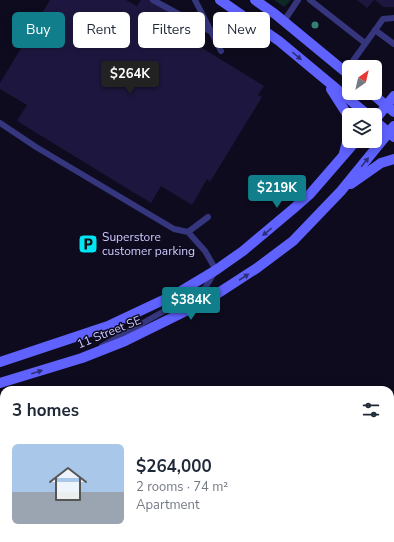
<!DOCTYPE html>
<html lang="en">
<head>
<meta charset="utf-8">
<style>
  body { margin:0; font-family:"Nunito Sans",sans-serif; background:#f2f2f3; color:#1f2937; height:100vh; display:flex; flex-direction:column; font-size:15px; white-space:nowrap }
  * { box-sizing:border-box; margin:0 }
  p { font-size:13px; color:#747a83 }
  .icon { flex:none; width:22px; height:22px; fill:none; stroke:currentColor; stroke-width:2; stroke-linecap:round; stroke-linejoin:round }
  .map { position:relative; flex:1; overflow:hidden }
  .side { position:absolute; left:0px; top:386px; width:394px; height:156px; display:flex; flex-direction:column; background:#fff; border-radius:12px 12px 0 0; box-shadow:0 2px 6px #0003 }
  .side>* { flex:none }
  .top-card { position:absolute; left:12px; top:12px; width:370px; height:36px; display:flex; gap:8px }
  .needle { width:26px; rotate:34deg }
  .buttons { position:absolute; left:342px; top:60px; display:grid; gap:8px }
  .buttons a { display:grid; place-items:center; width:40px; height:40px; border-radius:6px; background:#fff; box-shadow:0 2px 6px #0003; font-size:20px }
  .price { position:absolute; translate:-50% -34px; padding:0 9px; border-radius:4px; background:#117e8c; color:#fff; font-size:13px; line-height:26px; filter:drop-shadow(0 1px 2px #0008) }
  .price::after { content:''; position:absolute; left:50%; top:24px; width:12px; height:9px; margin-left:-6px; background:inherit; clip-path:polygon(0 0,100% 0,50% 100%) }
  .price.active { background:#222; color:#fff }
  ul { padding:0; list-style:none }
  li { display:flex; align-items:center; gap:12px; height:100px; padding:0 12px }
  li span { display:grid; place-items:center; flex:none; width:112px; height:80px; border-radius:6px; color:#555 }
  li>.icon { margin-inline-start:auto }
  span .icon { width:48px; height:48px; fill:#fffc; stroke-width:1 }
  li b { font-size:17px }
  h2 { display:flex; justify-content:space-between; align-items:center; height:48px; padding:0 12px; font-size:17px }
  .tag { padding:0 14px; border-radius:6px; background:#fff; box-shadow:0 2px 6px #0003; font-size:14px; line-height:36px }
  .tag.active { background:#117e8c; color:#fff }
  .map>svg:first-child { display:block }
</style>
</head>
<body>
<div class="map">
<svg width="394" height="542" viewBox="0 0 394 542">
  <rect width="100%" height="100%" fill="#0e0b1e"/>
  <!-- green -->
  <polygon fill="#0e2826" points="274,0 291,0 284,7"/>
  <!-- building -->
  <g fill="#1d173f">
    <polygon points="50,0 126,0 137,6 141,0 151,0 174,14 166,26 264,86 258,95 262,97 210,182 207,179 192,205 161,186 151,203 17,121 27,105 0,89 0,83"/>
    <polygon points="357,0 374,0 367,8"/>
    <polygon points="375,0 394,0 394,7 383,7"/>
  </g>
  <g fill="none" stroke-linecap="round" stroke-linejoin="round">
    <!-- path -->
    <g stroke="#2bb0a2" stroke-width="2" stroke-dasharray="2 3" stroke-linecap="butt">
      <polyline points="0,502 4,509"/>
      <polyline points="20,538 22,542"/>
    </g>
    <!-- lane -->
    <g stroke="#35367e" stroke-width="6">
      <polyline points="153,0 210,31"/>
      <polyline points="195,0 221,51"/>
      <polyline points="310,0 365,43"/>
      <polyline points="284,21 298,0"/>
      <polyline points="375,30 394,44"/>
      <polyline points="345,72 383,19 394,18"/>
      <polyline points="0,123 36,147 174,229 188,232 205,251 216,270 205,288 102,346"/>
      <polyline points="188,232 208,217"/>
    </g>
    <!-- secondary -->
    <g stroke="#5f62ff" stroke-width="10">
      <polyline points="220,0 279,41 368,115"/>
      <polyline points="255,0 275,14 349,75"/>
      <polyline points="331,89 347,114 349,123"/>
      <polyline points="371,93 394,112"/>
      <polyline points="375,120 394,96"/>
      <polyline points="375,121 394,137"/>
      <polyline points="344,153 349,135"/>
      <polyline points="351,184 381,163 394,159"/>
      <polyline points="0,362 108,326 176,294 216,270 243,251 293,209 310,194 356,141"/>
      <polyline points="0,383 82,358 125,341 206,301 257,268 293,241 341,191 394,126"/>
      <polyline points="0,535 4,542"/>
    </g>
  </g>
  <!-- trees -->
  <circle fill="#348072" cx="315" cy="25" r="3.5"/>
  <!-- one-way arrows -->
  <defs><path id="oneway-solid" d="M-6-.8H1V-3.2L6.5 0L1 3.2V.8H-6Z"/></defs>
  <g fill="#2e2e78">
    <use href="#oneway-solid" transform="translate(297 56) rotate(40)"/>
    <use href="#oneway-solid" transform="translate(365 162) rotate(-51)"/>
    <use href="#oneway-solid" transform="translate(267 232) rotate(141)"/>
    <use href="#oneway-solid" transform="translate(244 277) rotate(-33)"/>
    <use href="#oneway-solid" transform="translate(37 372) rotate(-17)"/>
  </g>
  <!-- icons -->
  <defs>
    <g id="parking-square" transform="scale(1)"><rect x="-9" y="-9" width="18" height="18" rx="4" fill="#00e5f3" stroke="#0e0b1e"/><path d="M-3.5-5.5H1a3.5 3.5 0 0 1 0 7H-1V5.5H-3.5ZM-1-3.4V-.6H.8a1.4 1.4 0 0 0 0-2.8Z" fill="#111"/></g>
  </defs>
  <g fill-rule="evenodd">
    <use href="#parking-square" x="88" y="244"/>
  </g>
  <g text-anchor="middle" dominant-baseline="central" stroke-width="3" stroke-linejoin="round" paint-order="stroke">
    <!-- poi labels -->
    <g font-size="12" fill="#ccc8ff" stroke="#0e0b1e" text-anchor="start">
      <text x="102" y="237">Superstore<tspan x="102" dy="14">customer parking</tspan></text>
    </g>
    <!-- street labels -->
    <g font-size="12" fill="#ccc8ff" stroke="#0e0b1e">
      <text transform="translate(109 332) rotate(-22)">11 Street SE</text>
    </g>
  </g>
</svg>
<div class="buttons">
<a><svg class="needle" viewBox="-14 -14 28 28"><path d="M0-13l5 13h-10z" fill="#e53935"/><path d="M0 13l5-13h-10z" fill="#747a83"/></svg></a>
<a><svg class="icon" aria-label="layers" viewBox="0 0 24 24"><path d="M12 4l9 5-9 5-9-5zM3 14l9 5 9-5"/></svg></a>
</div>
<b class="price active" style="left:130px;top:95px">$264K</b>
<b class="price" style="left:277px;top:209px">$219K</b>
<b class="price" style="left:191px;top:321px">$384K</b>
<div class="top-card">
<a class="tag active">Buy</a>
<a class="tag">Rent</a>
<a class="tag">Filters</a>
<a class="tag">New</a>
</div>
<section class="side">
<h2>3 homes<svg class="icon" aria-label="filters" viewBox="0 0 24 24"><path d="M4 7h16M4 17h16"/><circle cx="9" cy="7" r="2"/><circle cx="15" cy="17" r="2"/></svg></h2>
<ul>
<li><span style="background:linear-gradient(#a9c7e8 60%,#9aa5b1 0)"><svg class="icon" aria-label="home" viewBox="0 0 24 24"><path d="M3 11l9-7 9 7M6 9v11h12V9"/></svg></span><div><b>$264,000</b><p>2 rooms · 74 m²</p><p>Apartment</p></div></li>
</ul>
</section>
</div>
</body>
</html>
